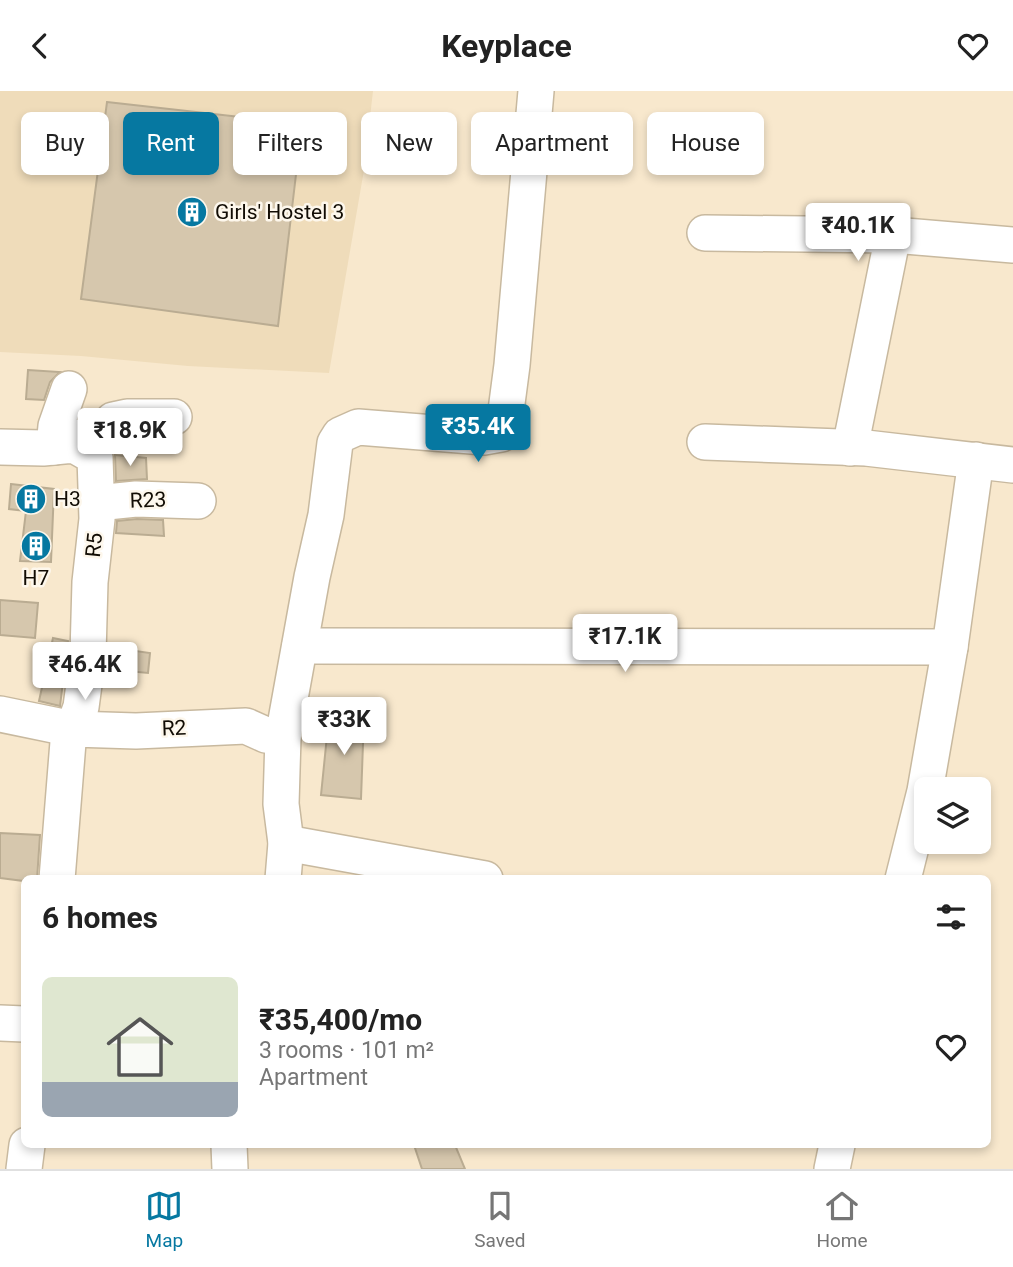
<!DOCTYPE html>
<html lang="en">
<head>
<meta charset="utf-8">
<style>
  body { margin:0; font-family:Roboto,sans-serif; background:#f2f2f2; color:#222; height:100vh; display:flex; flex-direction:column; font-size:26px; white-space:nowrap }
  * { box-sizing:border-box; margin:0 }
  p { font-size:23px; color:#767676 }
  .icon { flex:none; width:38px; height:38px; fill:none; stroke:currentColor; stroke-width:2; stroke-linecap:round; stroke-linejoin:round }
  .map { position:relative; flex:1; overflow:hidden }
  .side { position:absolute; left:21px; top:784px; width:970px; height:273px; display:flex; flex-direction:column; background:#fff; border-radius:10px; box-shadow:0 4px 10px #0003 }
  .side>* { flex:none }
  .banner { position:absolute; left:21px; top:21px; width:971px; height:63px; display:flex; gap:14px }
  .controls { position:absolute; left:914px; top:686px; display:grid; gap:14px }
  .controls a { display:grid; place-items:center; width:77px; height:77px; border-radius:10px; background:#fff; box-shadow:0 4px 10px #0003; font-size:35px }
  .price { position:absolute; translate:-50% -60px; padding:0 16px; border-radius:7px; background:#fff; color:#222; font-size:23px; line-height:46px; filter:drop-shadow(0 2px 4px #0008) }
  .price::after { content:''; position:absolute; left:50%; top:42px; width:21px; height:16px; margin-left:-10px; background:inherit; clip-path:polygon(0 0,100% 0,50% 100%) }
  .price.active { background:#0678a1; color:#fff }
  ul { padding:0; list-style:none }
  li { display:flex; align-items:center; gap:21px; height:175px; padding:0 21px }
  li span { display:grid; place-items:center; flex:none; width:196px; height:140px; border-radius:10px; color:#555 }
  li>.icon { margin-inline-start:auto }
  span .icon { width:84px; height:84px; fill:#fffc; stroke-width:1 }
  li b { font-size:30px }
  h2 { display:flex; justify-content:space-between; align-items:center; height:84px; padding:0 21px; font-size:30px }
  .pill { padding:0 24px; border-radius:10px; background:#fff; box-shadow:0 4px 10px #0003; font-size:24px; line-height:63px }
  .pill.active { background:#0678a1; color:#fff }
  header { display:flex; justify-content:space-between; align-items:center; height:91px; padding:0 21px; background:#fff; font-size:32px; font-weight:700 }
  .dock { display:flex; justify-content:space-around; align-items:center; height:98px; border-top:2px solid #e0e0e0; background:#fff; font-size:19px; color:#767676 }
  .dock a { display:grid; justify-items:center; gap:4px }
  .dock .active { color:#0678a1 }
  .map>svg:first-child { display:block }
</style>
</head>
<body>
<header><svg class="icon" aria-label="back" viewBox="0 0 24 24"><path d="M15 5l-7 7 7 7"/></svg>Keyplace<svg class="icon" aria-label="heart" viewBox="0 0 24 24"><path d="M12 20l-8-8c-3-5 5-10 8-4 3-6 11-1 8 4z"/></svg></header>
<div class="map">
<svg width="1013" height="1078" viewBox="0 0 1013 1078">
  <rect width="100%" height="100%" fill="#f8e8cd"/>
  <!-- built -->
  <polygon fill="#efdcba" points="0,0 373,0 364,79 329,282 188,275 81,265 0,261"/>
  <!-- building -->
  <g fill="#d6c7ad" stroke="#baac92" stroke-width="2">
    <polygon points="107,11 302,33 278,235 81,208"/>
    <polygon points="28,279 60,281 50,291 44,309 26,308"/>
    <polygon points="115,364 146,367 147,388 116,390"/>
    <polygon points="11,393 54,398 51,471 20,470 26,420 9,418"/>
    <polygon points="137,428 163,429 164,445 116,442 117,430"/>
    <polygon points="0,509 38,512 35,547 0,544"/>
    <polygon points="53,547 68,550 60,615 39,610"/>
    <polygon points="108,556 150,562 148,582 106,578"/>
    <polygon points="329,625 364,625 361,708 321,704"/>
    <polygon points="0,742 40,744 37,788 24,788 24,790 0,787"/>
    <polygon points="414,1054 455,1054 465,1078 422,1078"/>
  </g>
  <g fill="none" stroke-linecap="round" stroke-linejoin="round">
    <!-- street casing -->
    <g stroke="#c8b99f" stroke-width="38">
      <g id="street">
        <polyline points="705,142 893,144 1013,154"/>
        <path d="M58 345C83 346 99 353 113 329L127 326H174"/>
        <polyline points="705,351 866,357 1013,374"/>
        <polyline points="0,356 43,357 74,354 95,366 97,428 90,491 88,563 81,616 73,638 0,623"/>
        <polyline points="54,356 56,335 69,298"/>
        <polyline points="850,357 893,144"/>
        <polyline points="97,412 136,408 198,410"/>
        <polyline points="300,555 950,556"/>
        <polyline points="286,752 485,788"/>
        <polyline points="57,788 68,651 73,638 136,640 246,635 266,644 283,646"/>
        <polyline points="283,788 286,752 281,713 283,646 312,486 326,424 335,352 340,344 358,336 484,346 501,343 504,335 512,274 536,0"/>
        <polyline points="903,788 925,700 950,556 976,369"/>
        <polyline points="0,932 24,933"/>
        <polyline points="229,1054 230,1078"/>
        <polyline points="24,1078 27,1054"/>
        <polyline points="832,1078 837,1054"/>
      </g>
    </g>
    <!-- street -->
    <use href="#street" stroke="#fff" stroke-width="35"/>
  </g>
  <!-- icons -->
  <defs>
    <g id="building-disc" transform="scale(1.575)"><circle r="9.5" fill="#0678a1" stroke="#fdf7ec"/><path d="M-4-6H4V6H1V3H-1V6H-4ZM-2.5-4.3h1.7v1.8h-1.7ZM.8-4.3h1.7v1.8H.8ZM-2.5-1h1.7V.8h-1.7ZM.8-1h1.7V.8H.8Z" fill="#fff"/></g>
  </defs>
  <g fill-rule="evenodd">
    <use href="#building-disc" x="192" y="121"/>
    <use href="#building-disc" x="31" y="408"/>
    <use href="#building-disc" x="36" y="455"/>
  </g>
  <g text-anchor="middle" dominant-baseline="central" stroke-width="5" stroke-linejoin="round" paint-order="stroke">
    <!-- poi labels -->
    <g font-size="21" fill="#110c04" stroke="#fdf7ec" text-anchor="start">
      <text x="215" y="121">Girls' Hostel 3</text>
      <text x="54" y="408">H3</text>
      <text x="36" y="487" text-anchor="middle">H7</text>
    </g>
    <!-- street labels -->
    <g font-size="21" fill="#110c04" stroke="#fdf7ec">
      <text transform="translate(148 409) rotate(-2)">R23</text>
      <text transform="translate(94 454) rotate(-84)">R5</text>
      <text transform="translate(174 637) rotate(-2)">R2</text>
    </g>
  </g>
</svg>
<div class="controls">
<a><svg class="icon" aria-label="layers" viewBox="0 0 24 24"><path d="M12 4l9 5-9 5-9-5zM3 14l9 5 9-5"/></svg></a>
</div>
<b class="price" style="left:858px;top:172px">₹40.1K</b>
<b class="price active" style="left:478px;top:373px">₹35.4K</b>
<b class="price" style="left:130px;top:377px">₹18.9K</b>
<b class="price" style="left:625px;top:583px">₹17.1K</b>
<b class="price" style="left:85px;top:611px">₹46.4K</b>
<b class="price" style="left:344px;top:666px">₹33K</b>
<div class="banner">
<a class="pill">Buy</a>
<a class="pill active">Rent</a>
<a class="pill">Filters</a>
<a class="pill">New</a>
<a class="pill">Apartment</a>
<a class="pill">House</a>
</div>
<section class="side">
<h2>6 homes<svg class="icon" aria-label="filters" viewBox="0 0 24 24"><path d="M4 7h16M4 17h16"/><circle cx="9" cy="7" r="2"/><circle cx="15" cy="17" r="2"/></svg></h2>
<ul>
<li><span style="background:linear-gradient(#dfe7d0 75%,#9aa5b1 0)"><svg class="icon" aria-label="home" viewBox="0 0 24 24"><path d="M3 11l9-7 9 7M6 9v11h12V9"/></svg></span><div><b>₹35,400/mo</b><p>3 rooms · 101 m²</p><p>Apartment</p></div><svg class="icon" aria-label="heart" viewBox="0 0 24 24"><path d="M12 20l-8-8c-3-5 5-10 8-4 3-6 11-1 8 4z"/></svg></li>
</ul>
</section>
</div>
<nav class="dock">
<a class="active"><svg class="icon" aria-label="map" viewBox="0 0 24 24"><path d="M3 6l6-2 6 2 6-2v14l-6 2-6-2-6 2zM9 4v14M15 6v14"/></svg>Map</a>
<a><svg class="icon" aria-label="saved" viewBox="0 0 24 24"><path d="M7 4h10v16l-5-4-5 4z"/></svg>Saved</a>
<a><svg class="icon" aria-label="home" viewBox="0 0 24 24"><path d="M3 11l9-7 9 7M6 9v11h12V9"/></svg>Home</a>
</nav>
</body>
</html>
